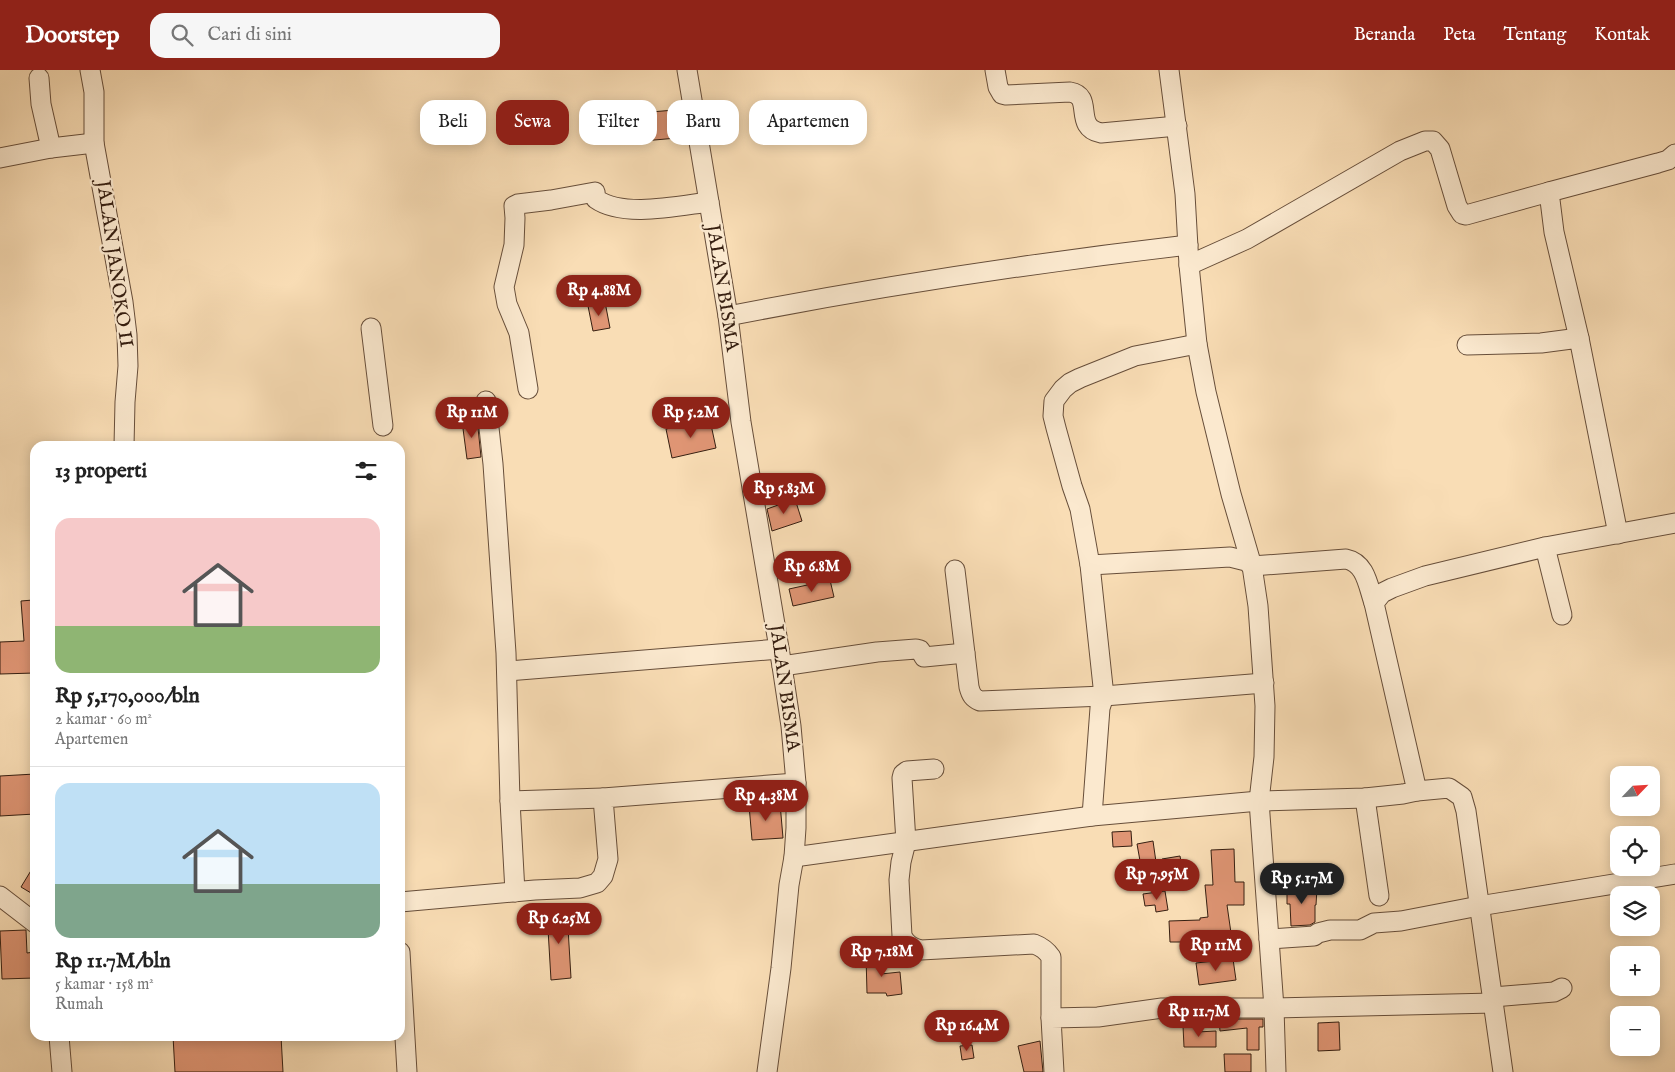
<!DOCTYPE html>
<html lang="id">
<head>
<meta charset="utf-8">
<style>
  body { margin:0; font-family:"IM FELL English",serif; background:#f6f6f6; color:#222; height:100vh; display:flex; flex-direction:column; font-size:19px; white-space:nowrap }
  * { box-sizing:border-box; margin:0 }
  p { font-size:16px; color:#767676 }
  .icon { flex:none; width:28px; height:28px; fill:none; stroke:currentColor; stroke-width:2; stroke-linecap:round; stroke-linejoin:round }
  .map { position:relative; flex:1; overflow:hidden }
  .details { position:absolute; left:30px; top:371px; width:375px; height:600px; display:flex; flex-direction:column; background:#fff; border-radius:15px; box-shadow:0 2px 12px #0003 }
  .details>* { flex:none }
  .hud { position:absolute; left:420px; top:30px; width:475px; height:45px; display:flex; gap:10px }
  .needle { width:32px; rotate:65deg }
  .tools { position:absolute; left:1610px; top:696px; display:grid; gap:10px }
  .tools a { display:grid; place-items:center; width:50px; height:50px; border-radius:10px; background:#fff; box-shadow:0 2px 12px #0003; font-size:25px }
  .price { position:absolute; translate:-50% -42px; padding:0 11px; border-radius:18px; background:#8f2418; color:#fff; font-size:16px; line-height:32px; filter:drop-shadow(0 1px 2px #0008) }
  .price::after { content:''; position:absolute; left:50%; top:30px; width:15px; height:11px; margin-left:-8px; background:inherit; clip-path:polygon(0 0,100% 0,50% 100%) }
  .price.selected { background:#222; color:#fff }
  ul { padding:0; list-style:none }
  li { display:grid; align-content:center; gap:10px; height:265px; padding:0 25px }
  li+li { border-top:1px solid #e0e0e0 }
  li span { display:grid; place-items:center; height:155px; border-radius:15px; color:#555 }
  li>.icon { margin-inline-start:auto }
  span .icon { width:90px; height:90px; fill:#fffc; stroke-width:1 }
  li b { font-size:21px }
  h2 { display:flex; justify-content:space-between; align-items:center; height:60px; padding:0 25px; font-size:21px }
  .tag { padding:0 18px; border-radius:15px; background:#fff; box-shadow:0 2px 12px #0003; font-size:18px; line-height:45px }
  .tag.selected { background:#8f2418; color:#fff }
  header { display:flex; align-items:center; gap:30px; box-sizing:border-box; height:70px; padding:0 25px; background:#8f2418; color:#fff }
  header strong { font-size:24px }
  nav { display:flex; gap:28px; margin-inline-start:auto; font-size:18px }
  .search { width:350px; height:45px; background:#f6f6f6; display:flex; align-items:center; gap:12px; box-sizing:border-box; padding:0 18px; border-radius:15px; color:#767676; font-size:19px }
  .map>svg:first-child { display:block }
</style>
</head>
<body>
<header>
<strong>Doorstep</strong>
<div class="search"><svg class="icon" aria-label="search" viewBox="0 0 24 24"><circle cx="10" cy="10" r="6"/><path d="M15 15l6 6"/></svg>Cari di sini</div>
<nav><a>Beranda</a><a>Peta</a><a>Tentang</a><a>Kontak</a></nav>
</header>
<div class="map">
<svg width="1675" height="1002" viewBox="0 0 1675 1002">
  <rect width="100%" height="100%" fill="#f9ddb5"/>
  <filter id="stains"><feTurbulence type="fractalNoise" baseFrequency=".004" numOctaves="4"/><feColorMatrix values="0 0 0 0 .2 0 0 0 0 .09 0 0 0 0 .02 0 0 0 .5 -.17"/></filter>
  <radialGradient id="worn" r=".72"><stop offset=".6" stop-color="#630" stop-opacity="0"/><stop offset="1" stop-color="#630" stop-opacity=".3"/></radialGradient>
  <!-- building -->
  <g fill="#df9574" stroke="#361f11">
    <polygon points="674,40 677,68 643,71 640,43"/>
    <polygon points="605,232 610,258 593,261 588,236"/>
    <polygon points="477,348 481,387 467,389 462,351"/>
    <polygon points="710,350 716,378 672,388 666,359"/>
    <polygon points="795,429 802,451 772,461 767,439"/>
    <polygon points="830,510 834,527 793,536 789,519"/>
    <polygon points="33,530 35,556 35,603 0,604 0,572 24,571 21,531"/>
    <polygon points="35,704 35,744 0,746 0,706"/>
    <polygon points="780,733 783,768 752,770 749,735"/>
    <polygon points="1131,761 1132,776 1113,777 1112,762"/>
    <polygon points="1153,771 1157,799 1142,802 1137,774"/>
    <polygon points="1234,779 1235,812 1244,812 1244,835 1227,835 1231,863 1186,868 1186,872 1170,872 1169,851 1200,850 1200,848 1208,847 1205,815 1213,815 1211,780"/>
    <polygon points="1180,786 1184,809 1165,812 1162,789"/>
    <polygon points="35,794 35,817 31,823 21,817"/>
    <polygon points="1287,817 1317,818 1316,835 1315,835 1315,852 1310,855 1291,856 1290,834 1287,834"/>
    <polygon points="1165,821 1168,840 1156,842 1155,835 1145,836 1143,824"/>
    <polygon points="567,841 571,908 551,910 547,842"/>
    <polygon points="26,860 27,883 34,882 34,908 2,909 0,861"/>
    <polygon points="866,886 882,886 881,904 900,902 902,924 887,926 886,923 867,923"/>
    <polygon points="1233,889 1236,910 1199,915 1196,893"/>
    <polygon points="1219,949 1263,949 1263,957 1259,957 1259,980 1247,980 1247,958 1220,961"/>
    <polygon points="1339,952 1340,980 1318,981 1318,953"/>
    <polygon points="1183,956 1196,956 1197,962 1216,961 1216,977 1184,977"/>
    <polygon points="173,966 281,966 283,1002 175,1002"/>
    <polygon points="1040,971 1043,1002 1024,1002 1018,976"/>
    <polygon points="972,975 974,988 962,990 960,976"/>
    <polygon points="1224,984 1251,984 1251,1002 1225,1002"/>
  </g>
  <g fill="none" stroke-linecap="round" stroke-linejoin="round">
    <!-- minor casing -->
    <g stroke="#674e3a" stroke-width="21">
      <g id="minor">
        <polyline points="90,0 94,22 94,73 123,232 127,265 128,296 125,332 124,376"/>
        <polyline points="687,0 728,246 741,352 782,596 791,656 796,713 796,758 794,787 789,815 781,898 767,1002"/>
        <path d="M995 0 998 17 1002 24 1006 25 1070 22C1095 26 1072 57 1101 63L1177 56"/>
        <polyline points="1169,0 1185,124 1189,195 1197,274 1206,322 1231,424 1252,496 1258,536 1265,636 1264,687 1259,731 1274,938 1276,1002"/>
        <polyline points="39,8 41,34 51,78"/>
        <polyline points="0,88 51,78 94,73"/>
        <polyline points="1189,195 1247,169 1400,81 1425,71 1433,71 1440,79 1457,136 1462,144 1466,145 1549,122"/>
        <path d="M728 246C881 216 1033 193 1188 175"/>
        <polyline points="371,258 383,356"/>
        <polyline points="1579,268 1554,162 1549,122 1658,93 1668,90 1675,84"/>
        <polyline points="1467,275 1541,273 1579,268 1618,464"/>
        <path d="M528 319 519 263 507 234 504 217 514 175 515 148 514 136 518 134 551 130 595 122 596 129C623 148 677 136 709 132"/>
        <polyline points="486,331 493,394 506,583 510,731 515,822"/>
        <polyline points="1545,477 1562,545"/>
        <path d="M1090 495 1230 487 1246 491 1252 496 1346 489C1366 493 1368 516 1374 533"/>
        <path d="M955 500 969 617C971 625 973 628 980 631L1104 626 1264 613"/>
        <polyline points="782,596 877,582 916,579 920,580 924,587 965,583"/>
        <polyline points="507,601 779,579"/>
        <path d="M934 699 907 701 903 704 902 708 906 772 901 792 899 810 902 866C907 875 912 878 921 880L1034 874C1042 877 1046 880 1051 887V948"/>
        <polyline points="1417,721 1449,718 1462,727 1466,741 1503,1002"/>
        <polyline points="1365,728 1379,826"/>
        <polyline points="510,731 603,728"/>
        <polyline points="1092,746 1100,638 1104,626 1090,495 1080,439 1072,416 1056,358 1053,346 1054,331 1063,319 1070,313 1080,308 1135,286 1197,274"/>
        <polyline points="794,787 1092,746 1259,731 1365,728 1403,724 1417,721 1374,533 1382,523 1392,518 1425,506 1545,477 1675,453"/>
        <polyline points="0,826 35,853"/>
        <polyline points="400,832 535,820 580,818 597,813 603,806 608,789 603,728 796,713"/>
        <polyline points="1269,869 1314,866 1318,863 1330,860 1360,860 1374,853 1401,851 1479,836 1675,804"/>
        <polyline points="400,882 407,1002"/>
        <polyline points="1493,927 1554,922 1562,918"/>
        <polyline points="59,966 62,1002"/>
        <polyline points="1054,1002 1051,948 1098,947 1162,938 1274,938 1494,933"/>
      </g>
    </g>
    <!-- minor -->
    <use href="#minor" stroke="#fbe9cf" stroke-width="19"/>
  </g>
  <g text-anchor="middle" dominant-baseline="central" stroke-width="4.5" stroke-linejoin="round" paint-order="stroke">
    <!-- street labels -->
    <g font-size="19" fill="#361f11" stroke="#fbe9cf">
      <text transform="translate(114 194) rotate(82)">JALAN JANOKO II</text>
      <text transform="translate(722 218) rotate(81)">JALAN BISMA</text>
      <text transform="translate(784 618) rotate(82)">JALAN BISMA</text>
    </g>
  </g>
  <rect width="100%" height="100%" filter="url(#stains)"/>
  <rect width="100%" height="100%" fill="url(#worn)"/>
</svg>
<div class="tools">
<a><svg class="needle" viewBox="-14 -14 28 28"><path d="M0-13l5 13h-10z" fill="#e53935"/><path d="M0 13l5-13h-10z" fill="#767676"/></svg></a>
<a><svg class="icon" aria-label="locate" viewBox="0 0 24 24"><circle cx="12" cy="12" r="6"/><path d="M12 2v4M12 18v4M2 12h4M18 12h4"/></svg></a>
<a><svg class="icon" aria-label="layers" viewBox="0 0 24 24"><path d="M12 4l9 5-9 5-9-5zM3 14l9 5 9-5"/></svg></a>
<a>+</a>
<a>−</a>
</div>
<b class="price" style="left:599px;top:247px">Rp 4.88M</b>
<b class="price" style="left:472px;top:369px">Rp 11M</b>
<b class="price" style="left:691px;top:369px">Rp 5.2M</b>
<b class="price" style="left:784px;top:445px">Rp 5.83M</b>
<b class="price" style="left:812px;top:523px">Rp 6.8M</b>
<b class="price" style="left:766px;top:752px">Rp 4.38M</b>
<b class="price" style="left:1157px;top:831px">Rp 7.95M</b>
<b class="price selected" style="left:1302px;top:835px">Rp 5.17M</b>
<b class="price" style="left:559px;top:875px">Rp 6.25M</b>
<b class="price" style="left:1216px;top:902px">Rp 11M</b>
<b class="price" style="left:882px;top:908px">Rp 7.18M</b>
<b class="price" style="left:1199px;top:968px">Rp 11.7M</b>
<b class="price" style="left:967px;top:982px">Rp 16.4M</b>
<div class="hud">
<a class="tag">Beli</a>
<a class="tag selected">Sewa</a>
<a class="tag">Filter</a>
<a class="tag">Baru</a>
<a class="tag">Apartemen</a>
</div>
<section class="details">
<h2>13 properti<svg class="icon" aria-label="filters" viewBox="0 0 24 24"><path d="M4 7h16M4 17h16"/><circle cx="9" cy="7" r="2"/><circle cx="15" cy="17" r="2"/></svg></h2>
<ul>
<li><span style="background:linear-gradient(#f6c9c9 70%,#8fb573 0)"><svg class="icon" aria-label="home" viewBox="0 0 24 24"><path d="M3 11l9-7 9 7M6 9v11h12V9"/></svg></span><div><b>Rp 5,170,000/bln</b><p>2 kamar · 60 m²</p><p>Apartemen</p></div></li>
<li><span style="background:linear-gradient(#bfe0f5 65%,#7fa58c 0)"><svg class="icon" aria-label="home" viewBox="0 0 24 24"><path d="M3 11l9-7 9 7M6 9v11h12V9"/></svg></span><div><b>Rp 11.7M/bln</b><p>5 kamar · 158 m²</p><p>Rumah</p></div></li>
</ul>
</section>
</div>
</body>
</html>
